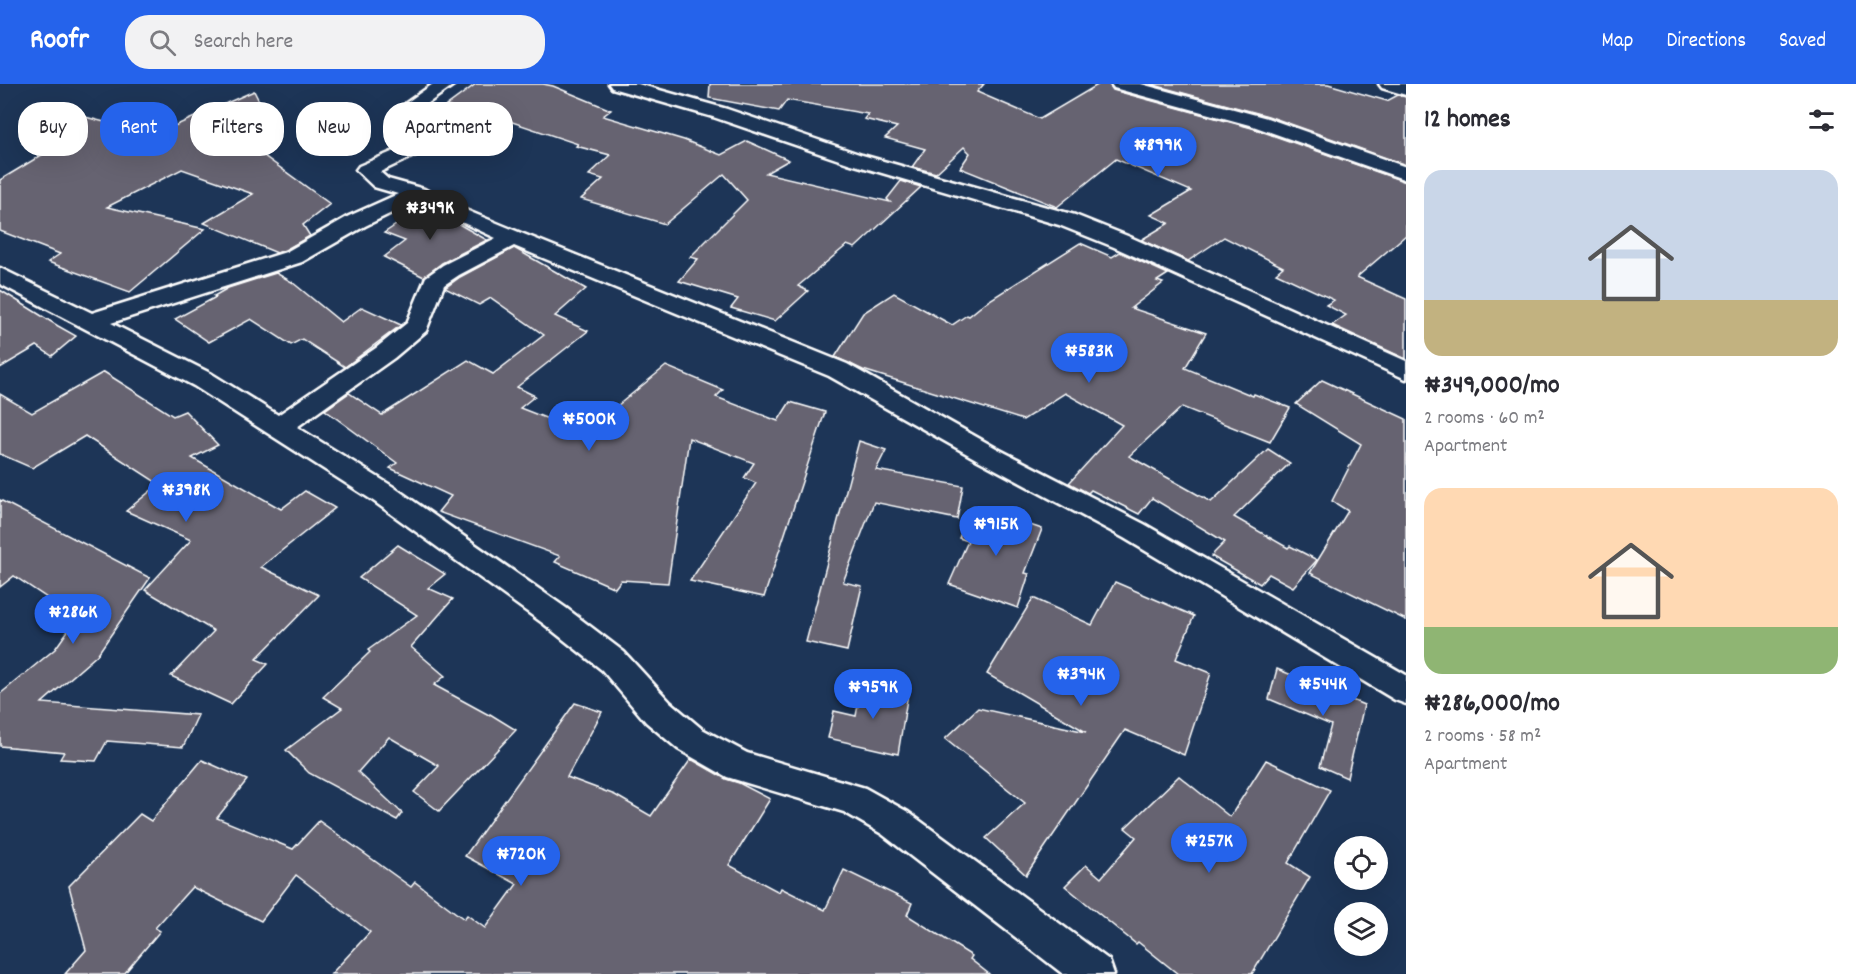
<!DOCTYPE html>
<html lang="en">
<head>
<meta charset="utf-8">
<style>
  body { margin:0; font-family:Dekko,sans-serif; background:#f2f2f3; color:#2b2b33; height:100vh; display:flex; flex-direction:column; font-size:22px; white-space:nowrap }
  * { box-sizing:border-box; margin:0 }
  p { font-size:20px; color:#7c7c81 }
  .icon { flex:none; width:33px; height:33px; fill:none; stroke:currentColor; stroke-width:2; stroke-linecap:round; stroke-linejoin:round }
  .map { position:relative; flex:1; overflow:hidden }
  .panel { display:flex; flex-direction:column; background:#fff; width:450px }
  .panel>* { flex:none }
  .hud { position:absolute; left:18px; top:18px; width:570px; height:54px; display:flex; gap:12px }
  .controls { position:absolute; left:1334px; top:752px; display:grid; gap:12px }
  .controls a { display:grid; place-items:center; width:54px; height:54px; border-radius:50%; background:#fff; box-shadow:0 6px 24px #0002; font-size:30px }
  .price { position:absolute; translate:-50% -51px; padding:0 14px; border-radius:21px; background:#2563eb; color:#fff; font-size:20px; line-height:39px; filter:drop-shadow(0 2px 3px #0008) }
  .price::after { content:''; position:absolute; left:50%; top:36px; width:18px; height:14px; margin-left:-9px; background:inherit; clip-path:polygon(0 0,100% 0,50% 100%) }
  .price.on { background:#222; color:#fff }
  ul { padding:0; list-style:none }
  li { display:grid; align-content:center; gap:12px; height:318px; padding:0 18px }
  li span { display:grid; place-items:center; height:186px; border-radius:18px; color:#555 }
  li>.icon { margin-inline-start:auto }
  span .icon { width:108px; height:108px; fill:#fffc; stroke-width:1 }
  li b { font-size:26px }
  h2 { display:flex; justify-content:space-between; align-items:center; height:72px; padding:0 18px; font-size:26px }
  .pill { padding:0 21px; border-radius:24px; background:#fff; box-shadow:0 6px 24px #0002; font-size:21px; line-height:54px }
  .pill.on { background:#2563eb; color:#fff }
  header { display:flex; align-items:center; gap:36px; box-sizing:border-box; height:84px; padding:0 30px; background:#2563eb; color:#fff }
  header strong { font-size:28px }
  nav { display:flex; gap:33px; margin-inline-start:auto; font-size:21px }
  .search { width:420px; height:54px; background:#f2f2f3; display:flex; align-items:center; gap:15px; box-sizing:border-box; padding:0 21px; border-radius:24px; color:#7c7c81; font-size:22px }
  main { display:flex; flex:1; min-height:0 }
  .map>svg:first-child { display:block }
</style>
</head>
<body>
<header>
<strong>Roofr</strong>
<div class="search"><svg class="icon" aria-label="search" viewBox="0 0 24 24"><circle cx="10" cy="10" r="6"/><path d="M15 15l6 6"/></svg>Search here</div>
<nav><a>Map</a><a>Directions</a><a>Saved</a></nav>
</header>
<main>
<div class="map">
<svg width="1406" height="890" viewBox="0 0 1406 890">
  <rect width="100%" height="100%" fill="#1d3557"/>
  <filter id="ink" filterUnits="userSpaceOnUse"><feTurbulence type="fractalNoise" baseFrequency=".0167" numOctaves="2"/><feDisplacementMap in="SourceGraphic" scale="12" xChannelSelector="R" yChannelSelector="G"/><feConvolveMatrix kernelMatrix="1 2 1 2 8 2 1 2 1" color-interpolation-filters="sRGB"/></filter>
  <g filter="url(#ink)">
    <!-- building -->
    <g fill="#666371" stroke="#fff" stroke-width="1.5">
      <polygon points="476,0 543,0 553,2 611,26 603,32 684,56 721,71 747,57 789,76 766,89 890,118 887,115 901,97 921,103 855,164 847,161 798,202 808,207 775,237 731,224 738,215 679,197 698,175 690,173 747,116 724,90 665,140 581,115 603,95 589,91 610,71 576,62 578,60 482,28 478,31 446,22"/>
      <polygon points="710,0 984,0 977,8 1040,35 1099,0 1109,0 1113,6 1252,44 1406,98 1406,151 1357,193 1406,215 1406,275 1332,241 1346,231 1326,221 1334,216 1276,189 1283,183 1224,153 1188,177 1141,156 1169,139 1151,131 1191,107 1116,75 1057,123 960,84 970,69 964,63 936,89 912,83 925,65 885,54 897,43 864,35 868,30 787,16 779,27 709,14"/>
      <polygon points="1150,0 1328,0 1387,17 1398,11 1406,13 1406,81 1268,32"/>
      <polygon points="254,7 263,25 215,51 253,64 330,120 303,141 310,152 285,166 277,169 204,139 253,110 182,85 107,123 205,145 130,208 48,178 60,170 0,147 0,96 50,66 23,59 74,30 154,51"/>
      <polygon points="423,123 455,138 487,156 442,179 424,193 384,173 405,157 384,149"/>
      <polygon points="1080,159 1112,173 1120,168 1168,190 1157,197 1163,199 1131,224 1206,249 1185,284 1253,312 1254,310 1290,324 1270,358 1182,323 1129,372 1211,418 1268,365 1290,379 1234,433 1288,464 1290,462 1317,476 1293,503 1269,490 1260,500 1211,472 1225,458 1152,414 1139,430 1091,406 1088,409 1069,399 1122,341 1065,309 1023,336 863,286 835,273 863,229 894,209 952,241 967,231 969,232 985,219"/>
      <polygon points="514,164 586,205 555,232 588,247 517,303 535,312 520,324 584,349 666,282 723,306 716,313 778,337 790,318 825,328 764,513 690,497 756,399 744,394 754,379 689,354 668,499 621,496 615,504 555,478 560,472 438,428 451,412 390,384 397,379 325,326 349,309 382,331 468,276 493,290 544,251 491,214 479,221 445,204 460,193"/>
      <polygon points="276,189 292,198 341,238 362,223 401,241 345,283 302,255 291,261 251,235 209,258 175,235 216,213 214,212 228,204"/>
      <polygon points="0,206 58,242 76,252 52,272 37,262 0,284"/>
      <polygon points="104,288 173,332 185,327 218,361 192,374 281,425 305,407 335,424 261,483 319,511 256,575 268,580 231,620 171,592 214,547 145,506 191,456 126,427 159,400 85,352 32,384 0,370 0,310 32,329"/>
      <polygon points="1322,296 1406,335 1406,536 1310,489 1348,427 1332,417 1361,360 1296,320"/>
      <polygon points="859,357 886,366 876,386 963,402 957,435 874,418 843,498 862,502 847,567 806,558"/>
      <polygon points="0,416 150,494 97,571 42,619 198,631 183,663 107,657 96,677 60,675 64,668 0,662 0,610 55,565 77,534 14,492 0,503"/>
      <polygon points="973,422 1042,445 1025,489 1029,490 1018,524 949,500 968,457 959,454"/>
      <polygon points="398,461 445,490 428,504 453,515 411,563 445,592 434,601 489,631 490,630 516,646 439,727 414,708 439,682 389,653 358,688 402,729 397,736 309,689 286,666 342,624 323,613 370,568 368,566 417,531 359,494"/>
      <polygon points="1115,498 1194,532 1176,575 1211,589 1184,671 1125,646 1026,791 986,754 1025,719 945,655 978,624 1086,648 987,590 1033,514 1092,541"/>
      <polygon points="1277,585 1364,621 1347,694 1320,682 1331,641 1269,615"/>
      <polygon points="862,599 908,609 898,670 828,654 834,627 856,632"/>
      <polygon points="575,619 602,628 567,693 615,711 651,732 691,675 726,695 739,699 770,715 729,781 779,808 781,804 825,826 844,786 912,819 907,831 972,872 970,875 989,890 331,890 370,848 296,791 261,837 192,803 155,844 160,847 124,890 65,890 86,866 69,802 140,730 151,737 202,676 247,696 217,734 293,765 319,737 411,803 415,798 464,835 467,831 485,844 517,800 465,772"/>
      <polygon points="1266,676 1330,706 1288,779 1310,793 1252,890 1178,890 1138,858 1136,860 1065,802 1086,781 1101,794 1136,753 1125,744 1179,692 1230,733"/>
    </g>
    <g fill="none" stroke-linecap="round" stroke-linejoin="round">
      <!-- street casing -->
      <g stroke="#fff" stroke-width="5">
        <g id="street">
          <path d="M433 0H455L427 20 450 42 422 68 380 88 388 95 424 105 451 120 521 149 847 280 996 364 1144 440 1406 591V620L1395 616 1124 454 978 376 829 292 514 162 459 191 444 201 426 247 394 274 297 343 392 402 566 524 624 568 670 618 702 645 747 669 865 704 908 728 1109 876 1114 890H1063L882 750 844 728 727 693 678 665 646 638 602 586 544 540 372 416 194 302 0 200V184L92 229 286 168 349 132 398 110 374 103 356 86 359 82 399 65 429 42 406 19ZM416 117 496 154 443 181 426 193 407 239 376 264 278 331 212 290 111 239 302 178 365 142Z"/>
          <polygon points="609,0 638,0 727,25 862,71 1075,131 1130,153 1406,277 1406,295 1114,163 1059,141 848,79 713,33 612,4"/>
          <polygon points="1111,0 1141,0 1267,34 1406,83 1406,96 1253,42 1114,4"/>
          <polygon points="1379,0 1406,0 1406,11 1382,4"/>
        </g>
      </g>
      <!-- street -->
      <use href="#street" fill="#1d3557" fill-rule="evenodd"/>
    </g>
  </g>
</svg>
<div class="controls">
<a><svg class="icon" aria-label="locate" viewBox="0 0 24 24"><circle cx="12" cy="12" r="6"/><path d="M12 2v4M12 18v4M2 12h4M18 12h4"/></svg></a>
<a><svg class="icon" aria-label="layers" viewBox="0 0 24 24"><path d="M12 4l9 5-9 5-9-5zM3 14l9 5 9-5"/></svg></a>
</div>
<b class="price" style="left:1158px;top:94px">₦899K</b>
<b class="price on" style="left:430px;top:157px">₦349K</b>
<b class="price" style="left:1089px;top:300px">₦583K</b>
<b class="price" style="left:589px;top:368px">₦500K</b>
<b class="price" style="left:186px;top:439px">₦398K</b>
<b class="price" style="left:996px;top:473px">₦915K</b>
<b class="price" style="left:73px;top:561px">₦286K</b>
<b class="price" style="left:1081px;top:623px">₦394K</b>
<b class="price" style="left:1323px;top:633px">₦544K</b>
<b class="price" style="left:873px;top:636px">₦959K</b>
<b class="price" style="left:1209px;top:790px">₦257K</b>
<b class="price" style="left:521px;top:803px">₦720K</b>
<div class="hud">
<a class="pill">Buy</a>
<a class="pill on">Rent</a>
<a class="pill">Filters</a>
<a class="pill">New</a>
<a class="pill">Apartment</a>
</div>
</div>
<section class="panel">
<h2>12 homes<svg class="icon" aria-label="filters" viewBox="0 0 24 24"><path d="M4 7h16M4 17h16"/><circle cx="9" cy="7" r="2"/><circle cx="15" cy="17" r="2"/></svg></h2>
<ul>
<li><span style="background:linear-gradient(#c9d6e8 70%,#c2b280 0)"><svg class="icon" aria-label="home" viewBox="0 0 24 24"><path d="M3 11l9-7 9 7M6 9v11h12V9"/></svg></span><div><b>₦349,000/mo</b><p>2 rooms · 60 m²</p><p>Apartment</p></div></li>
<li><span style="background:linear-gradient(#ffd9b3 75%,#8fb573 0)"><svg class="icon" aria-label="home" viewBox="0 0 24 24"><path d="M3 11l9-7 9 7M6 9v11h12V9"/></svg></span><div><b>₦286,000/mo</b><p>2 rooms · 58 m²</p><p>Apartment</p></div></li>
</ul>
</section>
</main>
</body>
</html>
